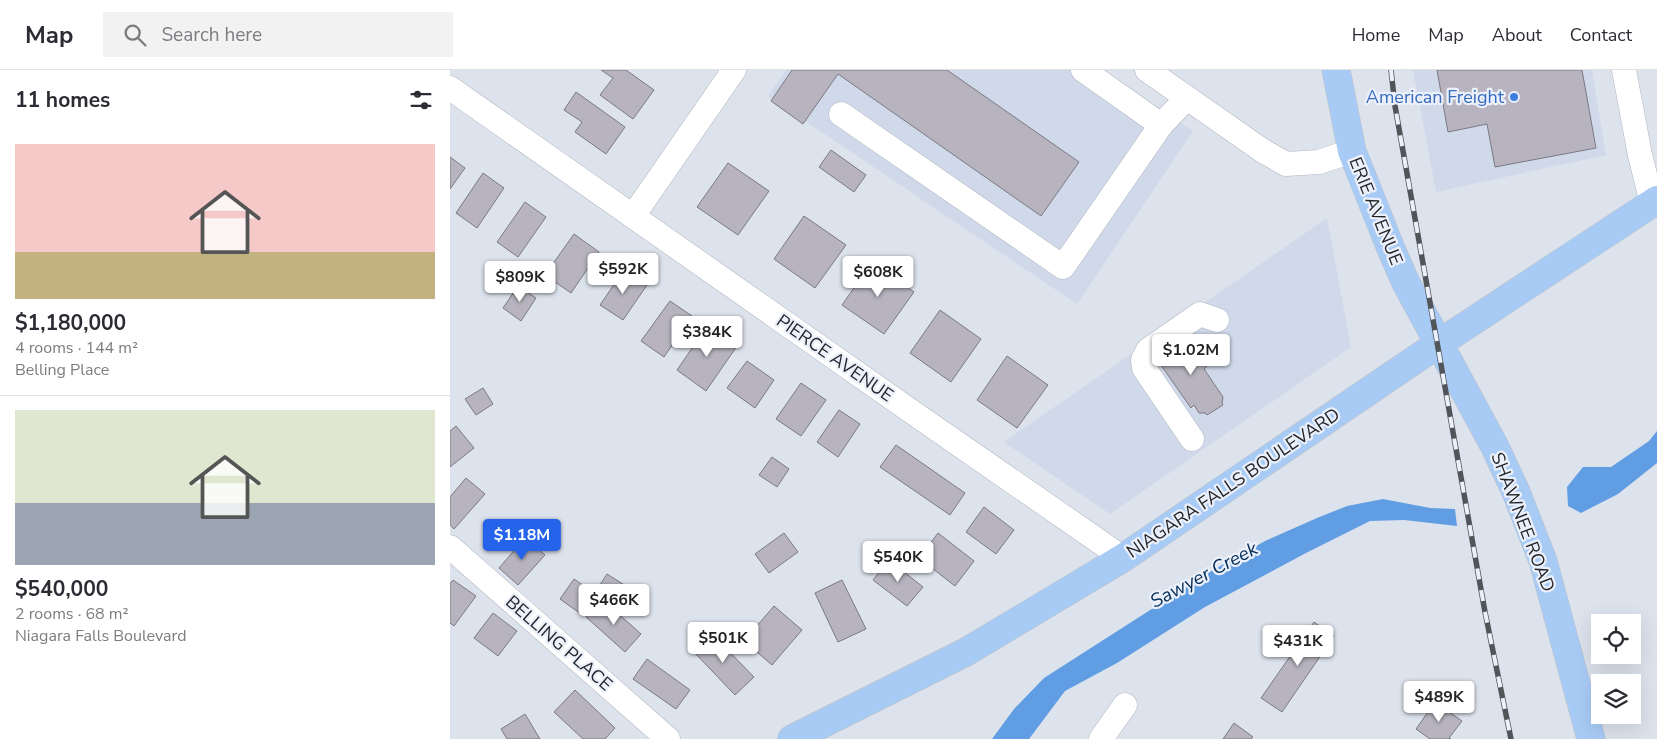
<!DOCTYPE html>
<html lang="en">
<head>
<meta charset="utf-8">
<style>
  body { margin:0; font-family:"Nunito Sans",sans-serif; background:#f2f2f3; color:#2b2b33; height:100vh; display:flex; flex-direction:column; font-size:19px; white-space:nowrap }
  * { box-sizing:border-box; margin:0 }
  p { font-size:16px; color:#7c7c81 }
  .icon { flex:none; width:28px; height:28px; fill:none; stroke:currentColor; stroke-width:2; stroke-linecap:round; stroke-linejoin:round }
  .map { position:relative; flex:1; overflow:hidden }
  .sheet { display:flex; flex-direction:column; background:#fff; width:450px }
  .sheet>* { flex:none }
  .controls { position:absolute; left:1141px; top:544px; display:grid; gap:10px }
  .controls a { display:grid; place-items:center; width:50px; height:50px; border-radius:0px; background:#fff; box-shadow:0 5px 20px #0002; font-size:25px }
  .price { position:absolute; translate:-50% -42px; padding:0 11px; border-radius:5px; background:#fff; color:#222; font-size:16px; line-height:32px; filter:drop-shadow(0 1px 2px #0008) }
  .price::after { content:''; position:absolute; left:50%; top:30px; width:15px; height:11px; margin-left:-8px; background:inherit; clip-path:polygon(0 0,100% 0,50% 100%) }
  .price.on { background:#2563eb; color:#fff }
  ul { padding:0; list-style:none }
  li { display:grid; align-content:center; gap:10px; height:265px; padding:0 15px }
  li+li { border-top:1px solid #e1e1e2 }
  li span { display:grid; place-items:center; height:155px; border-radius:0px; color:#555 }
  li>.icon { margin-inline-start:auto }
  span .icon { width:90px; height:90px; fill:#fffc; stroke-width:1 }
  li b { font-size:21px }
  h2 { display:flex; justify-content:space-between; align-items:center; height:60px; padding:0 15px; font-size:21px }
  header { display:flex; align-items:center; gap:30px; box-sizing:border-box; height:70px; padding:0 25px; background:#fff; border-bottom:1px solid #e1e1e2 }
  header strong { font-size:24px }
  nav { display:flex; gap:28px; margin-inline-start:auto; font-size:18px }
  .search { width:350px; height:45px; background:#f2f2f3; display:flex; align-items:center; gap:12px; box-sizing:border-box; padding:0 18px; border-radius:0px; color:#7c7c81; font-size:19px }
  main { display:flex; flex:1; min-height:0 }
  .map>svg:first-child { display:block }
</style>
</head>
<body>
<header>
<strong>Map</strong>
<div class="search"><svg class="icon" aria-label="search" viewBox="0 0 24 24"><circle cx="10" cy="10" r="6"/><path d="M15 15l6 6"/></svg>Search here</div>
<nav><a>Home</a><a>Map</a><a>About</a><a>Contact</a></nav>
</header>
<main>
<section class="sheet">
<h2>11 homes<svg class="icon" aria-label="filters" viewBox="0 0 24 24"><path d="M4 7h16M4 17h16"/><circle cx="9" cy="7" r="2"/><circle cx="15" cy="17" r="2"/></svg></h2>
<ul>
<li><span style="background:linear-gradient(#f6c9c9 70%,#c2b280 0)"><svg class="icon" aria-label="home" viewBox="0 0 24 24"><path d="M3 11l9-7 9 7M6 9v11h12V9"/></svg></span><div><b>$1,180,000</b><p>4 rooms · 144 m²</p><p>Belling Place</p></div></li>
<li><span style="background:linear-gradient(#dfe7d0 60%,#9aa5b1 0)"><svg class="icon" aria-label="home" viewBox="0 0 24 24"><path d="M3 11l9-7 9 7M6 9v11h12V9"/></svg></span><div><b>$540,000</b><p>2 rooms · 68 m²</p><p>Niagara Falls Boulevard</p></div></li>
</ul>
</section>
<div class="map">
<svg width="1207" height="669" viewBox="0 0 1207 669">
  <rect width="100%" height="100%" fill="#dde3ed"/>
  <!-- built -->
  <g fill="#d0d9ea">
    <polygon points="336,0 654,0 743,61 627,234 318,26"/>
    <polygon points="963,0 1142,0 1156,85 986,122"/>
    <polygon points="877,148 901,277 660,444 554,372"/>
  </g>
  <!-- water -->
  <g fill="#609de2">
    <polygon points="1207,361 1207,393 1168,424 1131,443 1118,436 1117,417 1133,397 1161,397 1199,371"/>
    <polygon points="933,429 980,438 1005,439 1007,456 954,450 920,451 856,483 755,537 667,593 615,621 579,669 542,669 564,639 594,608 758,503 815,471 867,448 897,436"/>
  </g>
  <!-- building -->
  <g fill="#b7b4bf" stroke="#7b7983">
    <polygon points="151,0 176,0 204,20 183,49 150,25 163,8"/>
    <polygon points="342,0 497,0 629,92 591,146 388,4 353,54 321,31"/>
    <polygon points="987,0 1132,0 1146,78 1045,97 1037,54 998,62"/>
    <polygon points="126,22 175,57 156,84 125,62 132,52 114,40"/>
    <polygon points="381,80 416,105 404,122 369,97"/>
    <polygon points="0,87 15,98 0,119"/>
    <polygon points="278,93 319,121 288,165 247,137"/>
    <polygon points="33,103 54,118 27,158 6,143"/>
    <polygon points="75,132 96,147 68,187 47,172"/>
    <polygon points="354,146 396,175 365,218 324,189"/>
    <polygon points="124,164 149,182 121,223 95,205"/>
    <polygon points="422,192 464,222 434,264 392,235"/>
    <polygon points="174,200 197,215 173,250 150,235"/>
    <polygon points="68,216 86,228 71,251 53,238"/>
    <polygon points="220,231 242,246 214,287 191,271"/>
    <polygon points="490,240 531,269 501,312 460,283"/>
    <polygon points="258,255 287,276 256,321 227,300"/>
    <polygon points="738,266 758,295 754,299 773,327 772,333 773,335 757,345 755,343 749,343 744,335 741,338 706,288"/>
    <polygon points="557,286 598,315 567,358 527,330"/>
    <polygon points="297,291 324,310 305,338 277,318"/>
    <polygon points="351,313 376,330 351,366 326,349"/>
    <polygon points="33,318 43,334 26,345 15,329"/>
    <polygon points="389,340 410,354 388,387 367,372"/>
    <polygon points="6,356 24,378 0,397 0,361"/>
    <polygon points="446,375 515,423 500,445 430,397"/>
    <polygon points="322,387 339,399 327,417 309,405"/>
    <polygon points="16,408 35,424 4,459 0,455 0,427"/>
    <polygon points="534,437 564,460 546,484 516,462"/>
    <polygon points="334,463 348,482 319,503 305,484"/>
    <polygon points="488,463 524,491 505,516 469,488"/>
    <polygon points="75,468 95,485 68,515 49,498"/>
    <polygon points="439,490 473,517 457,536 423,510"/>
    <polygon points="157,504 184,521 173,538 146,521"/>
    <polygon points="124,509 146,524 131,544 110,529"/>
    <polygon points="3,510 26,526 4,556 0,553 0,514"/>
    <polygon points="392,510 416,559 388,572 365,523"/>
    <polygon points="152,529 191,564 175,582 136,547"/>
    <polygon points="324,536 352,560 322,595 294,571"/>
    <polygon points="43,543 67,561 48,586 24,568"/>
    <polygon points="864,552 884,566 832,642 811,628"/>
    <polygon points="260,562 304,607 285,625 242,580"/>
    <polygon points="197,589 240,620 226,639 183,609"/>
    <polygon points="125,620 165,658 155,669 133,669 104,642"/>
    <polygon points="985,632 1012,651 999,668 1001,669 980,669 966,659"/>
    <polygon points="75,644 90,669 57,669 51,659"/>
    <polygon points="784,653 803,667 801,669 773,669"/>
  </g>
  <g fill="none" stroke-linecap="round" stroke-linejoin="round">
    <!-- minor casing -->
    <g stroke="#b1b6c0" stroke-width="25">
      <g id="minor">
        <polyline points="633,0 711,55 737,28"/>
        <polyline points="697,0 813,81 836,94 869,92 902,81"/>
        <polyline points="1174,0 1190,85 1202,133"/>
        <polyline points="0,18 465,344 673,488"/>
        <polyline points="391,44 613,197 711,55"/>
        <polyline points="183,146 284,0"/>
        <polyline points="742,369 694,298 693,290 698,280 750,244 767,250"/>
        <polyline points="0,477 218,669"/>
        <polyline points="651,669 675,635"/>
      </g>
    </g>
    <!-- major casing -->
    <g stroke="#c1c2c3" stroke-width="29">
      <g id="major">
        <polyline points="886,0 902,81 939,174 955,211 1045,377 1066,422 1093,491 1141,669"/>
        <polyline points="342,669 516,582 673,488 988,274 1207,130"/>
      </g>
    </g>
    <!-- minor -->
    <use href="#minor" stroke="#fff" stroke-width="24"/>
    <!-- major -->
    <use href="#major" stroke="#a8cbf6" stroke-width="28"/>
    <!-- rail casing -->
    <g stroke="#515459" stroke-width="5.5">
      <polyline id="rail" points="941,0 945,36 1035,542 1061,669"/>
    </g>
    <!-- rail -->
    <use href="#rail" stroke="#ebf0fb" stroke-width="4" stroke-dasharray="11" stroke-linecap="butt"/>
  </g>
  <!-- markers -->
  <circle fill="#3f7fe0" stroke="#ebf0fb" stroke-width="2" cx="1064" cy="27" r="5"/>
  <g text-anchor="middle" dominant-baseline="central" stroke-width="4.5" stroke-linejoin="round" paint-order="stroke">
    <!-- shop labels -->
    <g font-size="18" fill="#366cbe" stroke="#ebf0fb" text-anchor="end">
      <text x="1054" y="27">American Freight</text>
    </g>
    <!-- street labels -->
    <g font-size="18" fill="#232529" stroke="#ebf0fb">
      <text transform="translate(926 141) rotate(68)">ERIE AVENUE</text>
      <text transform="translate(385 288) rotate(35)">PIERCE AVENUE</text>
      <text transform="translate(783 413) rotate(-34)">NIAGARA FALLS BOULEVARD</text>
      <text transform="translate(1073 452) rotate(69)">SHAWNEE ROAD</text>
      <text transform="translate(109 573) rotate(41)">BELLING PLACE</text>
    </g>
    <!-- water labels -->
    <g font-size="19" font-style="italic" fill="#002b56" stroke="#ebf0fb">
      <text transform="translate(754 505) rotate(-28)">Sawyer Creek</text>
    </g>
  </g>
</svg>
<div class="controls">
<a><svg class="icon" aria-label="locate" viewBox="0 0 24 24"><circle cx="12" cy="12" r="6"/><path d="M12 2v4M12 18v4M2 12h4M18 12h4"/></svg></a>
<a><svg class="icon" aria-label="layers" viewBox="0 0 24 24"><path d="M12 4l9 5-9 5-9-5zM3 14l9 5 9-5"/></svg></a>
</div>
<b class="price" style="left:173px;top:225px">$592K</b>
<b class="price" style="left:428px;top:228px">$608K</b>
<b class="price" style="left:70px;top:233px">$809K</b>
<b class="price" style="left:257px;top:288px">$384K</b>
<b class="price" style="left:741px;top:306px">$1.02M</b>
<b class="price on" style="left:72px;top:491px">$1.18M</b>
<b class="price" style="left:448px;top:513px">$540K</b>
<b class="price" style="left:164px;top:556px">$466K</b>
<b class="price" style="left:273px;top:594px">$501K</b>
<b class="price" style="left:848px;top:597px">$431K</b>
<b class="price" style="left:989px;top:653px">$489K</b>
</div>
</main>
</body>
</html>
